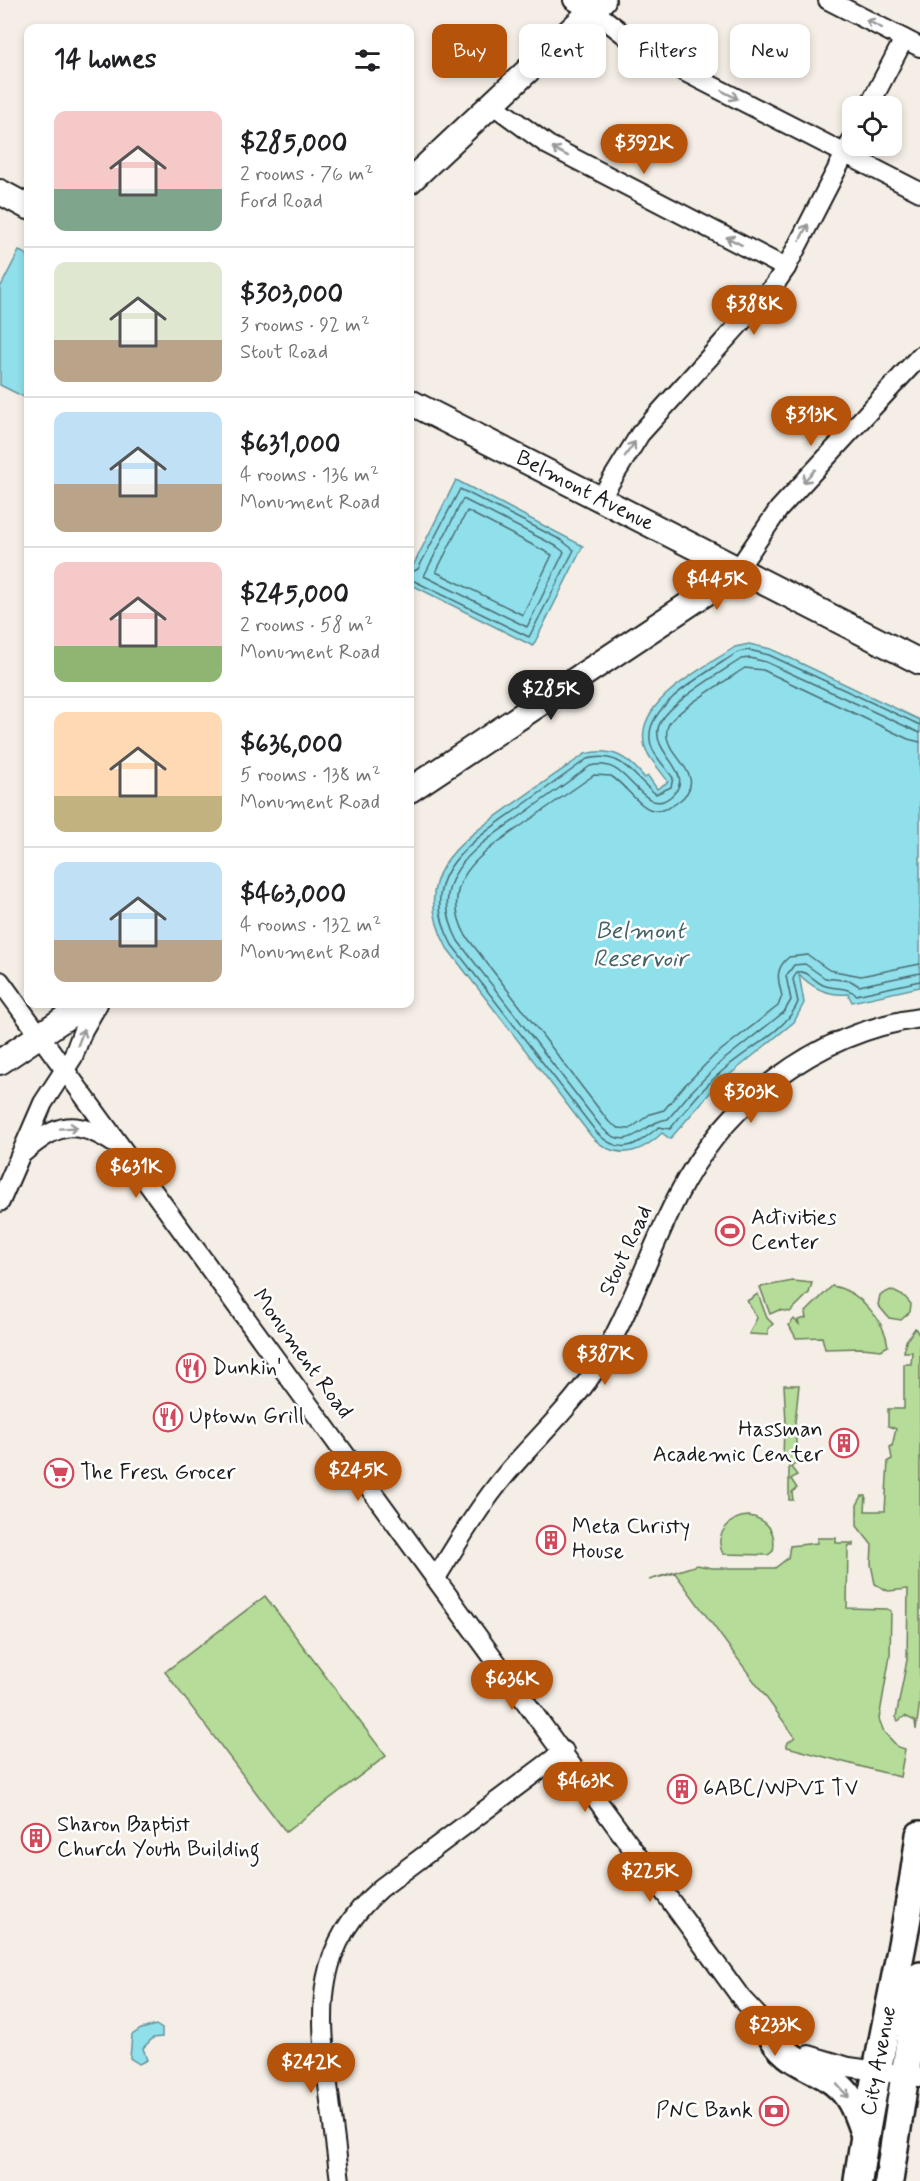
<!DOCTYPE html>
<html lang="en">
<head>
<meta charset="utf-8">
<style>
  body { margin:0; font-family:Mynerve,sans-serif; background:#f2f2f2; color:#202124; height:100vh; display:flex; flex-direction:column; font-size:22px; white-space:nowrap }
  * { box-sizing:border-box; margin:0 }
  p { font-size:20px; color:#757577 }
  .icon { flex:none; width:33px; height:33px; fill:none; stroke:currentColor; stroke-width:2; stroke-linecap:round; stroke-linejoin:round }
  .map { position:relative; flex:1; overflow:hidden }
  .details { position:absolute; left:24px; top:24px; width:390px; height:984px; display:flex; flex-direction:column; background:#fff; border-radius:12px; box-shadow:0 3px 9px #0003 }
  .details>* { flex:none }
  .hud { position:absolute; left:432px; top:24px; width:398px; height:54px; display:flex; gap:12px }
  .tools { position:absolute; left:842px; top:96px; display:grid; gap:12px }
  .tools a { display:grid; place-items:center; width:60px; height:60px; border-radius:12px; background:#fff; box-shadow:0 3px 9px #0003; font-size:30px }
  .price { position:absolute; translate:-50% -51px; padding:0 14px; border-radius:21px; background:#b45309; color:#fff; font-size:20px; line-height:39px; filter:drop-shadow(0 2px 3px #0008) }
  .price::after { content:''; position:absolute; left:50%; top:36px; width:18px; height:14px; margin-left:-9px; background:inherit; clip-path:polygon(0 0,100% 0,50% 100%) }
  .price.selected { background:#222; color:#fff }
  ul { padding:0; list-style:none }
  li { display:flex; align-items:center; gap:18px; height:150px; padding:0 30px }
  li+li { border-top:2px solid #e0e0e0 }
  li span { display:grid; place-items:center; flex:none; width:168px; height:120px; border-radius:12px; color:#555 }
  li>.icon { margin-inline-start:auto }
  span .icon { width:72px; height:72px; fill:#fffc; stroke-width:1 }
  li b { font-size:26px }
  h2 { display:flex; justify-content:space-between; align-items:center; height:72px; padding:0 30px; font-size:26px }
  .tag { padding:0 21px; border-radius:12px; background:#fff; box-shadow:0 3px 9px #0003; font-size:21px; line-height:54px }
  .tag.selected { background:#b45309; color:#fff }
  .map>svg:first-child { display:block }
</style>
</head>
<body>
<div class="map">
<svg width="920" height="2181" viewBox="0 0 920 2181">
  <rect width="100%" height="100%" fill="#f5eee6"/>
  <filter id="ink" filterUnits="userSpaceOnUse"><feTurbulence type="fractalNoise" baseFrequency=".0167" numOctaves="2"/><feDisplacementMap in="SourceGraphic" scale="12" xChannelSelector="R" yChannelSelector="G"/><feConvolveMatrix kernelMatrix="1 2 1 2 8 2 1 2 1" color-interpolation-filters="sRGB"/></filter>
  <g filter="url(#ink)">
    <!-- green -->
    <g fill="#b5dc98" stroke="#687c5a" stroke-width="1.5">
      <polygon points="793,1281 812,1283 809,1293 790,1312 779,1310 770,1314 760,1287"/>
      <path d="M832 1286C858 1290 885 1320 888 1346L881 1350 862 1348 825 1349 822 1337 796 1338 789 1325 794 1319 799 1324 798 1320 806 1318 805 1313Z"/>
      <polygon points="891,1290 905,1297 911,1304 910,1312 901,1320 889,1318 878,1305 880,1295"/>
      <polygon points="758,1294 767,1318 773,1324 768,1329 768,1335 749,1334 757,1318 747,1301"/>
      <polygon points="915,1328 920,1336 920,1701 916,1730 915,1721 905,1716 898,1721 896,1717 907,1660 908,1589 888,1591 875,1584 871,1564 872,1545 857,1526 857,1505 862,1496 866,1496 865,1511 885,1511 888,1461 892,1459 890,1447 892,1446 896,1429 888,1426 888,1409 904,1409 904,1364 911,1364 912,1352 904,1352 906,1341"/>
      <polygon points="784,1385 799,1385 795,1423 797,1463 791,1467 797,1475 791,1479 797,1488 792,1492 793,1500 789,1500 789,1461 783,1460 784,1424 786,1423"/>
      <path d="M749 1516C767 1519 777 1532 773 1551L768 1555 723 1554C713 1535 730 1516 749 1516Z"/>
      <polygon points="817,1538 836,1538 836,1543 853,1543 853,1546 848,1546 847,1608 887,1609 891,1611 890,1656 879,1719 884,1732 898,1747 905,1749 900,1777 787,1747 787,1743 795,1737 675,1573 649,1580 697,1565 712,1568 775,1568 788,1558 790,1546 817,1543"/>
      <polygon points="265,1596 386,1756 286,1832 165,1672"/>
    </g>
    <!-- water -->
    <g fill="#90e0ec" stroke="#629299" stroke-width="1.5">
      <polygon points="19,251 28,255 28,399 0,385 0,288"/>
      <polygon points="456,480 583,546 533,646 410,584 410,572"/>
      <path d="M749 644 771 649 920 720V987L852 1002 848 994C828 996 813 989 799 974L804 1003 794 1022 716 1086 670 1139 662 1133C640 1154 616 1161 592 1137L447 948C409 877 457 844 509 807 534 789 559 772 585 754 612 747 628 757 645 778L648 776 657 789 668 782C661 770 649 760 645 747 632 702 705 668 735 647Z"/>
      <polygon points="156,2025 162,2029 162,2037 153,2038 143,2048 147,2060 139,2064 130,2058 132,2035 141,2029"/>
    </g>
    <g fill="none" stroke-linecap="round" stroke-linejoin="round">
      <!-- shore -->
      <g stroke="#4a6a6f" stroke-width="1.5">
        <polygon points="463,499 556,546 564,552 527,627 424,576"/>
        <polygon points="467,511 552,555 523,615 436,572"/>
        <polyline points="410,573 418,569 460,489 561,540 574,550 529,637 410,579"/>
        <path d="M920 725 769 655 749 650 738 652C712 670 646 704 650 739 651 754 665 766 673 778L671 787 656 794C632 777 624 750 587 759 563 776 540 793 516 810 467 845 415 877 452 945L597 1133C622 1158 637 1144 659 1127L670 1129C688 1107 705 1085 727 1067 749 1048 788 1029 798 1002L793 979 797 972C807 970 814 981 823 985 835 990 847 986 856 995L920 981"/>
        <path d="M920 733 766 662 750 658 741 659C721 673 662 706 658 729 653 755 699 775 670 797 665 801 661 803 653 801 630 790 622 758 590 766 566 783 543 800 519 817 474 848 425 879 458 941L602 1128C630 1156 643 1121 668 1119L691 1092 721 1062 784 1012 791 1000 786 976 794 965 805 964 825 978 851 981 859 986 920 973"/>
        <path d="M920 742 908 739 763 670 745 668C730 678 673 712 668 726 657 754 715 774 678 802 645 827 635 791 611 776L594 775C571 791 548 807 525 823 486 851 435 879 466 936L609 1122 618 1128 630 1129 650 1114 664 1110 684 1086 715 1055 778 1006 782 996C778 980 774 969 789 957L808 955 829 970 861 976 920 964"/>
      </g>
      <!-- minor casing -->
      <g stroke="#1c1c1c" stroke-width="22">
        <g id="minor">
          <polyline points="573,0 603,18 648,53 920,192"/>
          <polyline points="828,0 920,47"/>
          <polyline points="492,104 548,145 786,268"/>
          <polyline points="869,106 904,39"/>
          <polyline points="600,499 640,434 773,287 786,268 852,140"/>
          <polyline points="738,569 779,509 920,356"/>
          <polyline points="0,981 742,1999 776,2035"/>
          <path d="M23 1153C57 1123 76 1118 115 1144"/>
          <polyline points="0,1202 43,1103 73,1057 83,1030 98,1004"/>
          <path d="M436 1578C458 1542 480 1505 507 1473 536 1439 568 1410 593 1373 628 1319 648 1254 677 1197 724 1103 815 1033 920 1018"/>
          <polyline points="809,2055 849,2067 920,2077"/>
          <path d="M340 2181C336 2149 332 2117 328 2085 319 2006 315 1946 381 1888L564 1751"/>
        </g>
      </g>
      <!-- major casing -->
      <g stroke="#1c1c1c" stroke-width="28">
        <g id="major">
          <polyline points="410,181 603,0"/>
          <polyline points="0,192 28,207"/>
          <polyline points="410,402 920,662"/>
          <polyline points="410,790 718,585 738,569"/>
          <polyline points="0,1062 86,1004"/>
        </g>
      </g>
      <!-- highway casing -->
      <g stroke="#1c1c1c" stroke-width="32">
        <g id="highway">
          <path d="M768 2028C788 2069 816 2062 842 2089 854 2101 859 2119 865 2135"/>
          <path d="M858 2181C874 2065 905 1952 920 1835"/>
          <polyline points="889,2181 920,1976"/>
        </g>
      </g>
      <!-- minor -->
      <use href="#minor" stroke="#fff" stroke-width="18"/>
      <!-- major -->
      <use href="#major" stroke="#fff" stroke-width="24"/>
      <!-- highway -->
      <use href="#highway" stroke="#fff" stroke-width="27"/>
    </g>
    <!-- one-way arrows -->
    <defs><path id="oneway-shaft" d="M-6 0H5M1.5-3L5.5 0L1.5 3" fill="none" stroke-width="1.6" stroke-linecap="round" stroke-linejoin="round" transform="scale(1.5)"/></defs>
    <g stroke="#999">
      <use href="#oneway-shaft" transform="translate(874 24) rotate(-153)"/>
      <use href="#oneway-shaft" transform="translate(730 95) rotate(27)"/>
      <use href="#oneway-shaft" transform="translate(560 152) rotate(-153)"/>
      <use href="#oneway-shaft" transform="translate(804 232) rotate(-63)"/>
      <use href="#oneway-shaft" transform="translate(734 241) rotate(-153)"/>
      <use href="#oneway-shaft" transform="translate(630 449) rotate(-55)"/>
      <use href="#oneway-shaft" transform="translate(809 476) rotate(133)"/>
      <use href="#oneway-shaft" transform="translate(81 1037) rotate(-69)"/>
      <use href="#oneway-shaft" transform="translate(69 1128) rotate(-4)"/>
      <use href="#oneway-shaft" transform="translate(843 2091) rotate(48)"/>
    </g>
  </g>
  <!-- icons -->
  <defs>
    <g id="stadium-ring" transform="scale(1.5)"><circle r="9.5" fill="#fff" stroke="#d1495b" stroke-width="1.5"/><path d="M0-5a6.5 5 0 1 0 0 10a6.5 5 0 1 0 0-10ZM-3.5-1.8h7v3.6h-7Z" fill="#d1495b"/></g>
    <g id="restaurant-ring" transform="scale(1.5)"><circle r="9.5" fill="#fff" stroke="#d1495b" stroke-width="1.5"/><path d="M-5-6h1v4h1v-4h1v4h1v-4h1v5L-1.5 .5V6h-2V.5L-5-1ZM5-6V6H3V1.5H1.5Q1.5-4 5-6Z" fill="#d1495b"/></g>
    <g id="building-ring" transform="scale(1.5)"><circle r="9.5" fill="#fff" stroke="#d1495b" stroke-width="1.5"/><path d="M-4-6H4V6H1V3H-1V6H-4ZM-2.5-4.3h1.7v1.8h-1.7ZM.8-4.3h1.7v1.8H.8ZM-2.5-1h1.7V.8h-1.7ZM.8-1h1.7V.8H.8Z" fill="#d1495b"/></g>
    <g id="supermarket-ring" transform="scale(1.5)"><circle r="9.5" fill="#fff" stroke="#d1495b" stroke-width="1.5"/><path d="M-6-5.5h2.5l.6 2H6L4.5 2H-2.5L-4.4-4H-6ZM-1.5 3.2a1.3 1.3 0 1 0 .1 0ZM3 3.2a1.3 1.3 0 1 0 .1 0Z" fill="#d1495b"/></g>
    <g id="bank-ring" transform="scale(1.5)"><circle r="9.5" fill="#fff" stroke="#d1495b" stroke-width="1.5"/><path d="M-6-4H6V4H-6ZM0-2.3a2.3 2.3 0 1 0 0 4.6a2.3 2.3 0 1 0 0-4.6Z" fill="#d1495b"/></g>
  </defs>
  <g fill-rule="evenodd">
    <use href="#stadium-ring" x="730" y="1231"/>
    <use href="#restaurant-ring" x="191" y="1368"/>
    <use href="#restaurant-ring" x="168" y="1417"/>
    <use href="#building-ring" x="844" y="1443"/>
    <use href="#supermarket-ring" x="59" y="1473"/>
    <use href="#building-ring" x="551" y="1540"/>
    <use href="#building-ring" x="682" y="1789"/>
    <use href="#building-ring" x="36" y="1838"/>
    <use href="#bank-ring" x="774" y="2111"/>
  </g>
  <g text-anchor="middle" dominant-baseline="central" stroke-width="5" stroke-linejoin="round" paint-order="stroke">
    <!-- street labels -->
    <g font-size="22" fill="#1c1c1c" stroke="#fff">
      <text transform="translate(585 491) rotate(27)">Belmont Avenue</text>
      <text transform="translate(626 1251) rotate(-65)">Stout Road</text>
      <text transform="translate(302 1354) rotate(54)">Monument Road</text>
      <text transform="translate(879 2061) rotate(-79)">City Avenue</text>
    </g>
    <!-- poi labels -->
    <g font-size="22" fill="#1c1c1c" stroke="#fff" text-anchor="start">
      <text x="751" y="1218">Activities<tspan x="751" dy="25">Center</tspan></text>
      <text x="212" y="1368">Dunkin'</text>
      <text x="189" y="1417">Uptown Grill</text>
      <text x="823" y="1430" text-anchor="end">Hassman<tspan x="823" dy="25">Academic Center</tspan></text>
      <text x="80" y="1473">The Fresh Grocer</text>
      <text x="572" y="1527">Meta Christy<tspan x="572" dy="25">House</tspan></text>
      <text x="703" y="1789">6ABC/WPVI TV</text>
      <text x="57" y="1825">Sharon Baptist<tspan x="57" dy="25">Church Youth Building</tspan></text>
      <text x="753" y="2111" text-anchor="end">PNC Bank</text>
    </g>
    <!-- water labels -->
    <g font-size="24" font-style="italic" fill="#456165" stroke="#fff">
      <text x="640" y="931">Belmont<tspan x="640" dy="28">Reservoir</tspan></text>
    </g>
  </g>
</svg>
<div class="tools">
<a><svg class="icon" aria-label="locate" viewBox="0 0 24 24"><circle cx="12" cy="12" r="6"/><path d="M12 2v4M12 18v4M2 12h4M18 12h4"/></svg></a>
</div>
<b class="price" style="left:644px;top:175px">$392K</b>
<b class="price" style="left:754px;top:336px">$388K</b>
<b class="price" style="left:811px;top:447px">$313K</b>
<b class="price" style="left:717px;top:611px">$445K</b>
<b class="price selected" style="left:551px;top:721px">$285K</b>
<b class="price" style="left:751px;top:1124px">$303K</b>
<b class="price" style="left:136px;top:1199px">$631K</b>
<b class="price" style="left:605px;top:1386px">$387K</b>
<b class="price" style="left:358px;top:1502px">$245K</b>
<b class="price" style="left:512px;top:1711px">$636K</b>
<b class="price" style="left:585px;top:1813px">$463K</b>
<b class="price" style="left:650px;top:1903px">$225K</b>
<b class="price" style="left:775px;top:2057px">$233K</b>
<b class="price" style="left:311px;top:2094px">$242K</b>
<div class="hud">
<a class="tag selected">Buy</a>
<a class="tag">Rent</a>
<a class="tag">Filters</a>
<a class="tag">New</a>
</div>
<section class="details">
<h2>14 homes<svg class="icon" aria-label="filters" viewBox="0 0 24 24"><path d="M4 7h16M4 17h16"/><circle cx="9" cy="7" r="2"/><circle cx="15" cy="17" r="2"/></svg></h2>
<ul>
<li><span style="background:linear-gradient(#f6c9c9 65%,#7fa58c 0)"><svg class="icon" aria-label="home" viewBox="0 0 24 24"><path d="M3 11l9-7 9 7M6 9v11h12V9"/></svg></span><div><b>$285,000</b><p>2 rooms · 76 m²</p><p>Ford Road</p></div></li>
<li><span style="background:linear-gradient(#dfe7d0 65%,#b9a48a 0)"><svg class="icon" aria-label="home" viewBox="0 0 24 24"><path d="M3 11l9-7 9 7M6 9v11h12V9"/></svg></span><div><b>$303,000</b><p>3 rooms · 92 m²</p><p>Stout Road</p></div></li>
<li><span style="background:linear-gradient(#bfe0f5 60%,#b9a48a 0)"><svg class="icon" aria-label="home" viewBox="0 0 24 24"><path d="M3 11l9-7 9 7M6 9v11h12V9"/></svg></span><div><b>$631,000</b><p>4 rooms · 136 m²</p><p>Monument Road</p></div></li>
<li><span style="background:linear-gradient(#f6c9c9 70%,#8fb573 0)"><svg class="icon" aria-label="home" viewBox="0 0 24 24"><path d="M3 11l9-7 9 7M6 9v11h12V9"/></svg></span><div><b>$245,000</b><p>2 rooms · 58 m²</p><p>Monument Road</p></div></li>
<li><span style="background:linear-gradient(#ffd9b3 70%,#c2b280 0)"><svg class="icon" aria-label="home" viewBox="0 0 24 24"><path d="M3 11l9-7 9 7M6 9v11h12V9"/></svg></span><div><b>$636,000</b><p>5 rooms · 138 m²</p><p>Monument Road</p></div></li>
<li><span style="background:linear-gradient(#bfe0f5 65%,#b9a48a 0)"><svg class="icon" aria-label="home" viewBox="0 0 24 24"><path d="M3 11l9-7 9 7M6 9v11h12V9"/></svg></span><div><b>$463,000</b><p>4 rooms · 132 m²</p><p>Monument Road</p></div></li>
</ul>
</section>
</div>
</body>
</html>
